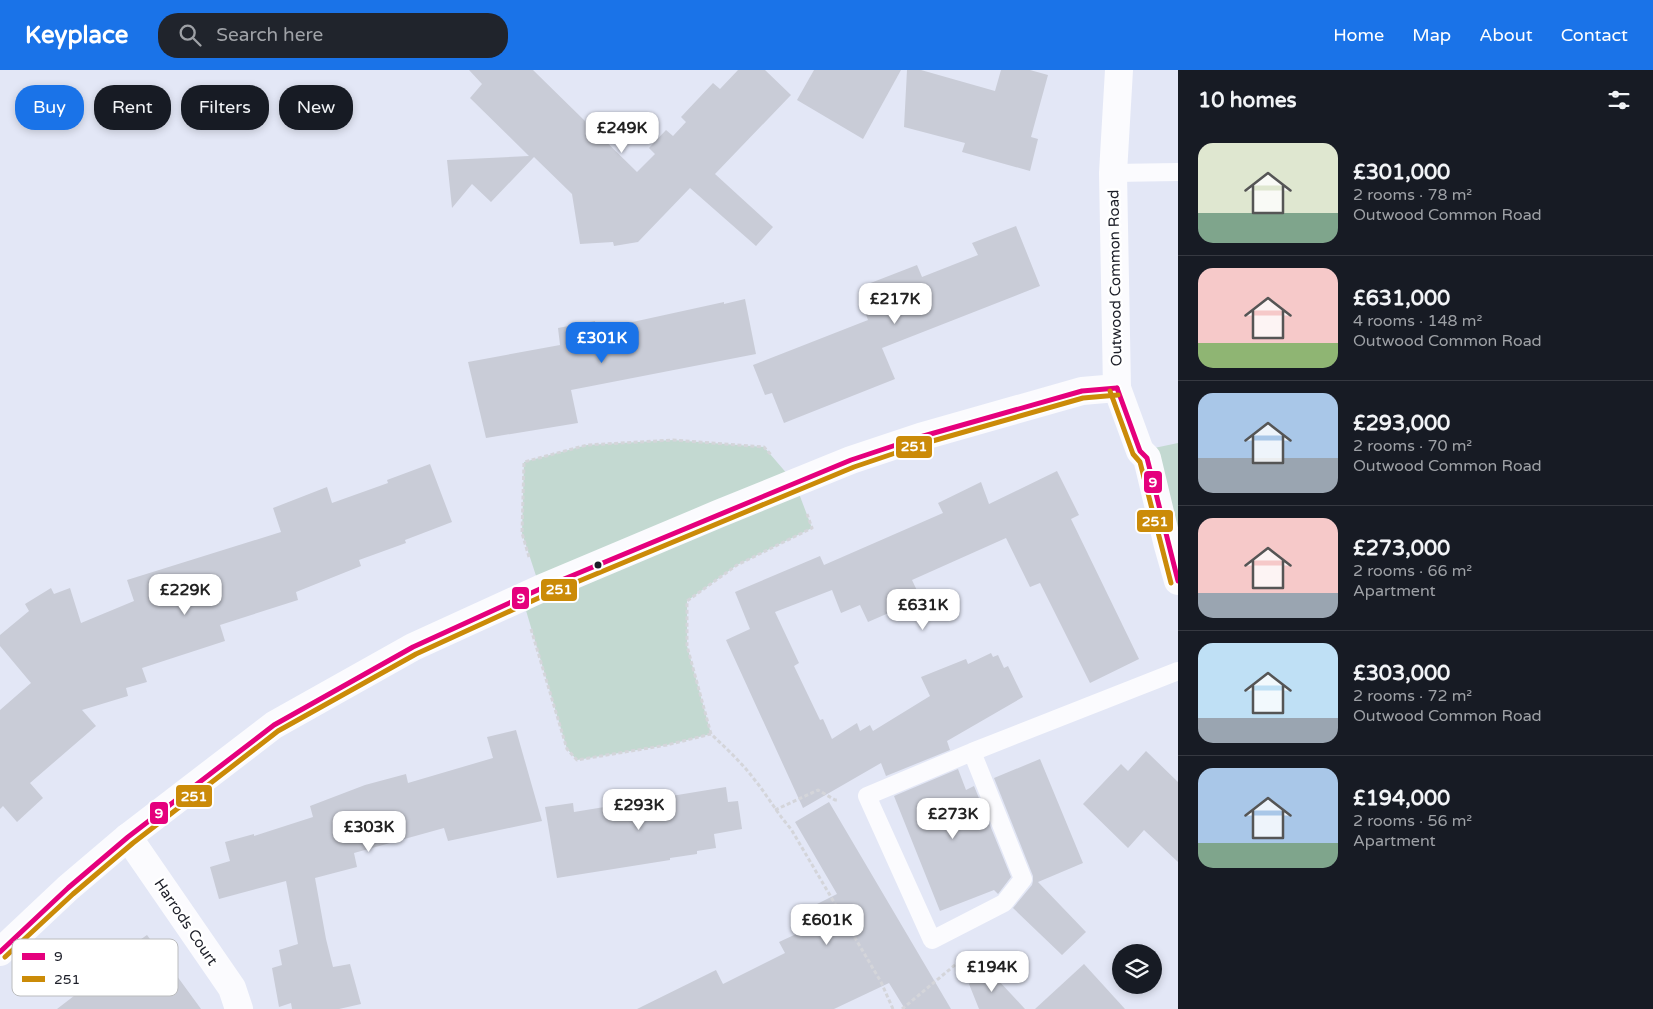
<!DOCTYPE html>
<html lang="en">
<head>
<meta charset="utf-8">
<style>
  body { margin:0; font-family:"Varela Round",sans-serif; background:#20242c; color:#f1f3f6; height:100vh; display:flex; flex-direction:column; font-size:19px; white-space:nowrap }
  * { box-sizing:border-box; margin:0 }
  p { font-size:16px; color:#9ea1a6 }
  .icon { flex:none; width:28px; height:28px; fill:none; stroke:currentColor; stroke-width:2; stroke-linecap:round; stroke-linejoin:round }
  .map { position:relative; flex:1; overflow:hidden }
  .side { display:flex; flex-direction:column; background:#171b24; width:475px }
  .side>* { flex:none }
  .guide { position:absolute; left:15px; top:15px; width:475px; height:45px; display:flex; gap:10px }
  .fabs { position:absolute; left:1112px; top:874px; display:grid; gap:10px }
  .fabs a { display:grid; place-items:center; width:50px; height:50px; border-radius:50%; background:#171b24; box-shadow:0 2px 8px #0003; font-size:25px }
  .price { position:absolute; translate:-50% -42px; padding:0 11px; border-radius:10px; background:#fff; color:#222; font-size:16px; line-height:32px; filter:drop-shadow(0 1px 2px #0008) }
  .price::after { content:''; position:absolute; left:50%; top:30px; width:15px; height:11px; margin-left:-8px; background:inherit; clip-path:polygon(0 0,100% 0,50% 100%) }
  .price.selected { background:#1a73e8; color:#fff }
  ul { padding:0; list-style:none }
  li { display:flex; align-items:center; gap:15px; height:125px; padding:0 20px }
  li+li { border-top:1px solid #363941 }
  li span { display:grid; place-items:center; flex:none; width:140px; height:100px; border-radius:15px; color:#555 }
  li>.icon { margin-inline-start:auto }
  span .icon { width:60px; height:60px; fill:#fffc; stroke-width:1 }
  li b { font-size:21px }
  h2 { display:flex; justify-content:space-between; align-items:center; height:60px; padding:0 20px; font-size:21px }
  .pill { padding:0 18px; border-radius:20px; background:#171b24; box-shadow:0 2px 8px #0003; font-size:18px; line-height:45px }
  .pill.selected { background:#1a73e8; color:#fff }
  header { display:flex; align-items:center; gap:30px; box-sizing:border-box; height:70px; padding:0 25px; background:#1a73e8; color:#fff }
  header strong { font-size:24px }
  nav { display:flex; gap:28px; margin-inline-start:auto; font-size:18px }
  .search { width:350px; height:45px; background:#20242c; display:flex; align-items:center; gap:12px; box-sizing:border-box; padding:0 18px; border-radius:20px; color:#9ea1a6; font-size:19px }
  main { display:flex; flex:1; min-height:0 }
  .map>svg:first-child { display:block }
</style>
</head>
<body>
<header>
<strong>Keyplace</strong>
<div class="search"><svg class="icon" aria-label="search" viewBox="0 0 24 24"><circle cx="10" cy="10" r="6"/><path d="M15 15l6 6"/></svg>Search here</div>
<nav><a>Home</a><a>Map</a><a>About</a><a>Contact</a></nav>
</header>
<main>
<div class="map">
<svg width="1178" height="939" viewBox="0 0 1178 939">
  <rect width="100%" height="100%" fill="#e3e7f6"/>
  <!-- green -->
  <g fill="#c3d9d1">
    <polygon points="673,370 764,377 795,413 812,458 737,495 687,531 687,576 711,664 667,675 577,690 567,679 522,527 540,518 522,463 524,392 587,375"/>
    <polygon points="1178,373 1178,510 1140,381"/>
  </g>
  <!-- building -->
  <g fill="#c9ccd7">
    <polygon points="469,0 533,0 637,102 655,84 649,78 666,60 673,66 686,52 681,47 713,13 720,19 738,0 765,0 791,25 715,104 773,157 756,176 690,118 638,172 614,176 613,172 580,174 572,124 534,87 491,132 472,114 452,138 447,90 529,86 470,28 482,14"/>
    <polygon points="814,0 901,0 863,69 797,30"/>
    <polygon points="907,0 921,0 995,21 1001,0 1030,0 1048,5 1031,67 1038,69 1030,101 962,82 965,73 904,57"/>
    <polygon points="1016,156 1040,216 882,278 895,309 784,353 772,323 765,325 753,295 868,250 859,225 871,221 868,214 917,195 922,207 978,185 972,173"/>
    <polygon points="745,229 756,284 571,320 578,353 486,368 468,292 560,275 558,258 595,251 596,260 724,232 724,234"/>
    <polygon points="430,394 452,452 405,470 406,473 359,490 361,496 296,522 298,530 220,555 225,571 142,598 147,612 126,618 128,626 82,640 96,656 30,713 43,728 17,752 3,736 0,739 0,640 31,613 0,576 0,565 29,541 25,534 51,518 54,524 70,518 81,553 134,531 127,510 281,462 273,438 327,417 332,433 388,413 387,410"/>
    <polygon points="1057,401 1079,445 1071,449 1139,589 1090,613 1040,513 1030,517 1006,468 912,510 921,529 868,552 860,535 841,543 832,520 775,542 799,593 794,596 820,650 823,649 832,669 857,653 860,661 870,655 873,661 930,626 921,607 966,589 968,594 991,583 993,587 998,585 1004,598 1008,596 1023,627 947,671 950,680 886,706 881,693 803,738 726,570 750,559 735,522 820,486 824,495 943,443 938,433 981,412 989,434"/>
    <polygon points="516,660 542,751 448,771 444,758 354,783 357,797 315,808 326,869 333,897 350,894 361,934 339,939 292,939 291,933 279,937 272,898 282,895 279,880 298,874 286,811 219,829 210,797 230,791 225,772 254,764 254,766 313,747 310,736 365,715 406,704 408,713 493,688 487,667"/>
    <polygon points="1146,681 1178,712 1178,792 1144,760 1128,778 1083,734 1121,694 1128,701"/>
    <polygon points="1040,689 1083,793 1038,812 1086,862 1062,885 1013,838 1032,815 1033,811 1033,806 994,708"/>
    <polygon points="958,699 966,720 974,716 1011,807 998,824 994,820 940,841 894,726"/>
    <polygon points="726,717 728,732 738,731 742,759 714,764 716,778 697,781 697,784 670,788 670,790 557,808 545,737 573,733 574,742"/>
    <polygon points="829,732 951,939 905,939 889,913 834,939 637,939 716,900 723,914 785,883 779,872 820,853 811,837 837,824 795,752"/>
    <polygon points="147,865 201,939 57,939 96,909 92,903 106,893 104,889 130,870 134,874"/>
    <polygon points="1084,894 1125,939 1035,939"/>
    <polygon points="986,897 1025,939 979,939 969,914"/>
  </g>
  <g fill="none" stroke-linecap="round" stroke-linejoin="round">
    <!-- path -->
    <g stroke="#d4d5da" stroke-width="3" stroke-dasharray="4 2.5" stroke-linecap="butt">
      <polyline points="529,487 522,463 524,392 587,375 673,370 764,377 772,386"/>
      <path d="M531 559 567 679 577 690 667 675 711 664C726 678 741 692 754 709 767 725 777 743 791 759L881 912 893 939"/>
      <polyline points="711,664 687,576 687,531 737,495 812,458 807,444"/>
      <polyline points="775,740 818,720 835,730 839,730"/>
      <polyline points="902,939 967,885"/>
    </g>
    <!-- lane -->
    <g stroke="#fbfbfe" stroke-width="18">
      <polyline points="1113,103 1178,102"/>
      <polyline points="972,682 1023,809 1004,833 932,870 867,726 972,682 1178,601"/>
    </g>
    <!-- street -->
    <g stroke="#fbfbfe" stroke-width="28">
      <polyline points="1119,0 1113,103 1117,318 1140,381 1147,388 1168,476 1178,511"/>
      <polyline points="128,767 232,918 239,939"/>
      <polyline points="0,882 68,818 128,767 274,655 413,577 540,519 718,444 851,390 920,367 1082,321 1117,318"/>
    </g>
    <!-- bus-1 casing -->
    <g stroke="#fff" stroke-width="9">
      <g id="bus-1">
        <polyline points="1117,318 1140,381 1147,388 1178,511"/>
        <polyline points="0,882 68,818 128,767 274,655 413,577 540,519 851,390 920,367 1082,321 1117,318"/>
      </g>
    </g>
    <!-- bus-2 casing -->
    <g stroke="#fff" stroke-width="9">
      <g id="bus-2">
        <polyline points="1110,321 1133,384 1140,392 1171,513"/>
        <polyline points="5,887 73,824 133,773 278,661 416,584 543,526 854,397 922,374 1083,328 1118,325"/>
      </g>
    </g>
    <!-- bus-1 -->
    <use href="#bus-1" stroke="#e5007d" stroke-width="5"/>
    <!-- bus-2 -->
    <use href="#bus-2" stroke="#cb8b08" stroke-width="5"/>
  </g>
  <!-- markers -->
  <circle fill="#1c1e28" stroke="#fff" stroke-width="2" cx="598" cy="495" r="4.5"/>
  <g text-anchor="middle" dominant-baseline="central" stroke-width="5" stroke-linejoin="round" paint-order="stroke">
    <!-- street labels -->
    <g font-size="15" fill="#1c1e28" stroke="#fff">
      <text transform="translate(1115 208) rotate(-91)">Outwood Common Road</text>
      <text transform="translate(186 852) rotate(56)">Harrods Court</text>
    </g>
  </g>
  <!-- legend -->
  <rect x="12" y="869" width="166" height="57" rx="8" fill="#fff" stroke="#bbbcbe" stroke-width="1"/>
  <rect x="22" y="883" width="23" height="7" fill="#e5007d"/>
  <rect x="22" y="906" width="23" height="6" fill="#cb8b08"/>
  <g font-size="14" fill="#1c1e28">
    <text x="54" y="891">9</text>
    <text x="54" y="914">251</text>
  </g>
  <g stroke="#fff" stroke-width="2">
    <rect x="895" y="365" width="38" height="24" rx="5" fill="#cb8b08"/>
    <rect x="1143" y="400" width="20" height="24" rx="5" fill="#e5007d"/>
    <rect x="1136" y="439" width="38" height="24" rx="5" fill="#cb8b08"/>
    <rect x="540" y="508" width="38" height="24" rx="5" fill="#cb8b08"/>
    <rect x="511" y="516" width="19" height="24" rx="5" fill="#e5007d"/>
    <rect x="175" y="714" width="38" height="24" rx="5" fill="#cb8b08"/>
    <rect x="149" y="731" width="20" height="24" rx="5" fill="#e5007d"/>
  </g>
  <g font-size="14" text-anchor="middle" font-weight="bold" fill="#fff">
    <text x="914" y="381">251</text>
    <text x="1153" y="417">9</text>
    <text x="1155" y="456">251</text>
    <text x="559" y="524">251</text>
    <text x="521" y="533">9</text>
    <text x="194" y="731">251</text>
    <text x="159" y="748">9</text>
  </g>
</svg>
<div class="fabs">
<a><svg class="icon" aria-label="layers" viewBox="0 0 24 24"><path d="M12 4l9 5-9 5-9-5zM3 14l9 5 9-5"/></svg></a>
</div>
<b class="price" style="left:622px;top:84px">£249K</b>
<b class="price" style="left:895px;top:255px">£217K</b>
<b class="price selected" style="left:602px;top:294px">£301K</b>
<b class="price" style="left:185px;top:546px">£229K</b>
<b class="price" style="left:923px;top:561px">£631K</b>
<b class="price" style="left:639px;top:761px">£293K</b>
<b class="price" style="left:953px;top:770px">£273K</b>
<b class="price" style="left:369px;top:783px">£303K</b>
<b class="price" style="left:827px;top:876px">£601K</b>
<b class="price" style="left:992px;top:923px">£194K</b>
<div class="guide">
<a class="pill selected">Buy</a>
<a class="pill">Rent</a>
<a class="pill">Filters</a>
<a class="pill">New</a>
</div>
</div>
<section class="side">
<h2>10 homes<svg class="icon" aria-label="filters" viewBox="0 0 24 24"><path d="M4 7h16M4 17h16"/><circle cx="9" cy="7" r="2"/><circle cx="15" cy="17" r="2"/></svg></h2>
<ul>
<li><span style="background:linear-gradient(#dfe7d0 70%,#7fa58c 0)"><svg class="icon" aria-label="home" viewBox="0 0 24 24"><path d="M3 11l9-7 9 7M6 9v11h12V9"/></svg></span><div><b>£301,000</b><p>2 rooms · 78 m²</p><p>Outwood Common Road</p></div></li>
<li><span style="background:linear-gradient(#f6c9c9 75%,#8fb573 0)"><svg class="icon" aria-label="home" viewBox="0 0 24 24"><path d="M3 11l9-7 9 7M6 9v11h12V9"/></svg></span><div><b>£631,000</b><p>4 rooms · 148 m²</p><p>Outwood Common Road</p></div></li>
<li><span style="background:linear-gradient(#a9c7e8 65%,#9aa5b1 0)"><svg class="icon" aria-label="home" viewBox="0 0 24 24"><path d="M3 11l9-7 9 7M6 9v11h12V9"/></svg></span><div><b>£293,000</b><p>2 rooms · 70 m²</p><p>Outwood Common Road</p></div></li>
<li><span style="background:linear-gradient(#f6c9c9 75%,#9aa5b1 0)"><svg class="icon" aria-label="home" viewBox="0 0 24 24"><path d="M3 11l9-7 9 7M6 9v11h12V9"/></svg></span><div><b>£273,000</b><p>2 rooms · 66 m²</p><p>Apartment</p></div></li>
<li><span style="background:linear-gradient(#bfe0f5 75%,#9aa5b1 0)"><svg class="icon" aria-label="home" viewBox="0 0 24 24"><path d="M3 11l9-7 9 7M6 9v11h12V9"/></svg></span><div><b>£303,000</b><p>2 rooms · 72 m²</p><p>Outwood Common Road</p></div></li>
<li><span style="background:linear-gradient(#a9c7e8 75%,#7fa58c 0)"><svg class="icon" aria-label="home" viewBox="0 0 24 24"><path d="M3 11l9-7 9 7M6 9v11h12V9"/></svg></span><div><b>£194,000</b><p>2 rooms · 56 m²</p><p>Apartment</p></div></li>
</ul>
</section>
</main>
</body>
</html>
